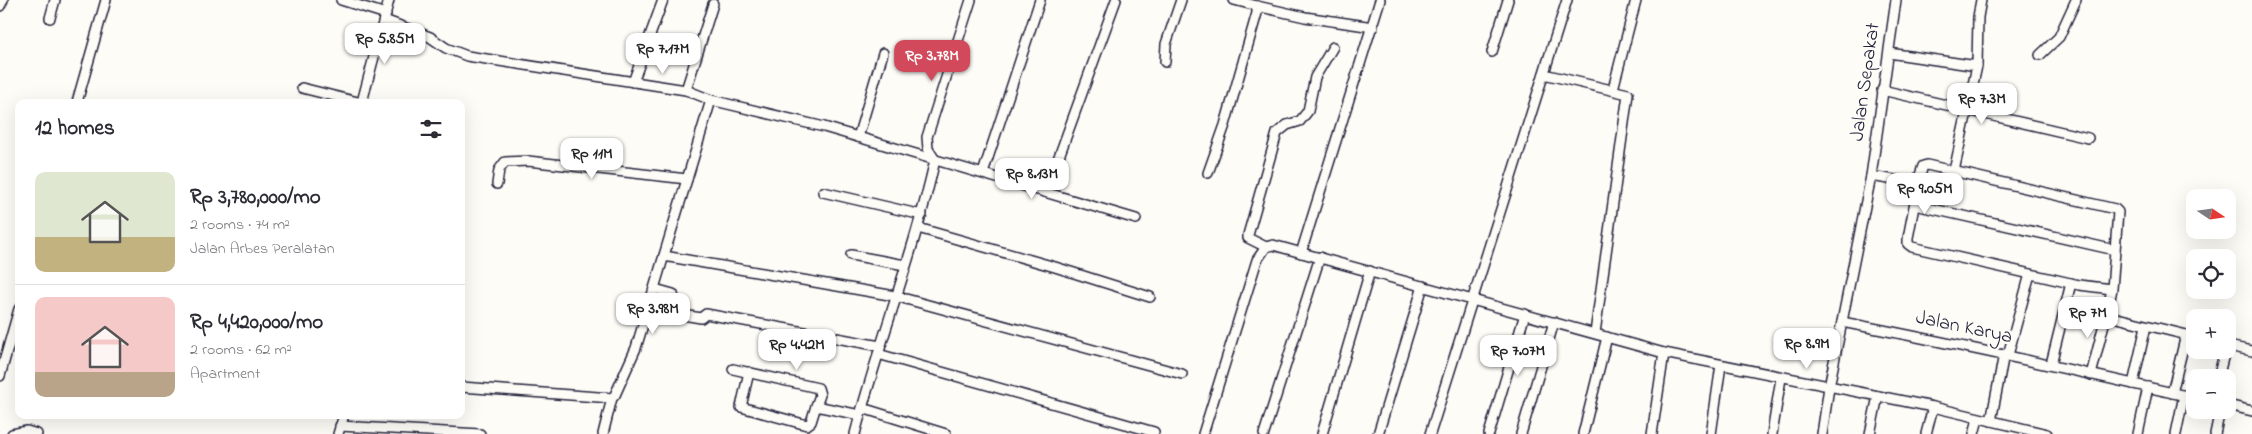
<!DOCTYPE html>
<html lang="en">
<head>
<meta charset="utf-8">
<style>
  body { margin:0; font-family:"Indie Flower",sans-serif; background:#f2f2f3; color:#2b2b33; height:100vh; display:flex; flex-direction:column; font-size:19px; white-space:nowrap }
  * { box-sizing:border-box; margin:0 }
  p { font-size:16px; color:#7c7c81 }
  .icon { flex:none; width:28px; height:28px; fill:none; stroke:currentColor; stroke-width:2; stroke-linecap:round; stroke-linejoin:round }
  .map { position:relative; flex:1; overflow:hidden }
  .panel { position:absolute; left:15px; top:99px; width:450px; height:320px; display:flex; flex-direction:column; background:#fff; border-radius:10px; box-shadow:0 5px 20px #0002 }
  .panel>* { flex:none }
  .needle { width:32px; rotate:103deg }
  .tools { position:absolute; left:2186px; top:189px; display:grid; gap:10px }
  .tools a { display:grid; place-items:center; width:50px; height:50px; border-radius:10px; background:#fff; box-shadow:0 5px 20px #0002; font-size:25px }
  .price { position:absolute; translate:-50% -42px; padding:0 11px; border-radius:10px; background:#fff; color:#222; font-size:16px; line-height:32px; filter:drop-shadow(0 1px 2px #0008) }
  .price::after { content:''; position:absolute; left:50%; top:30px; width:15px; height:11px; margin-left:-8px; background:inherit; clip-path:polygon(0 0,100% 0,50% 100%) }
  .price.selected { background:#d1495b; color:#fff }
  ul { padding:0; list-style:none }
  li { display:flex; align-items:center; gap:15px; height:125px; padding:0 20px }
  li+li { border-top:1px solid #e1e1e2 }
  li span { display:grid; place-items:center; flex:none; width:140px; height:100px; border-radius:10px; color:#555 }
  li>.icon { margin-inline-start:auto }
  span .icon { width:60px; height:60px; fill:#fffc; stroke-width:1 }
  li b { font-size:21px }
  h2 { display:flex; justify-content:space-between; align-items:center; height:60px; padding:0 20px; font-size:21px }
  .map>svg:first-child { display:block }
</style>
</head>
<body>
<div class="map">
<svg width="2252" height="434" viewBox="0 0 2252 434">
  <rect width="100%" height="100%" fill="#fdfcf7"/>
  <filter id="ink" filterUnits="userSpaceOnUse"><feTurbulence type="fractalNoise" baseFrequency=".02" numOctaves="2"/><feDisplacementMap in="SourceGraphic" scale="10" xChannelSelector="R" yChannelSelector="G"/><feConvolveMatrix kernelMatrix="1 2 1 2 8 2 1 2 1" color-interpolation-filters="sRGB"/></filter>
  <g filter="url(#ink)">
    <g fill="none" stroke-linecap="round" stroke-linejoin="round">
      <!-- minor casing -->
      <g stroke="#22223b" stroke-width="12">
        <g id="minor">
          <polyline points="341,0 386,14"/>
          <polyline points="0,6 3,0"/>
          <polyline points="1257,6 1305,17 1373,27"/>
          <polyline points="50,18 55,0"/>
          <polyline points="384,20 430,37 446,48 467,56 686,90 711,100 824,127 1136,219"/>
          <polyline points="1492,52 1508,0"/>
          <polyline points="1889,53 1977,66 1978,17 1981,0"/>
          <polyline points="2040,55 2059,37 2076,0"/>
          <polyline points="1165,62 1166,44 1181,0"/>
          <polyline points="1544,74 1628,94 1595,333"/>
          <polyline points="633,82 663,0"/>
          <polyline points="302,88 358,102"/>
          <polyline points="1613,89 1636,0"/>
          <polyline points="686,90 713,4"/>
          <polyline points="1882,90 2088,138"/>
          <polyline points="77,102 106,0"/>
          <polyline points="362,102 389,0"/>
          <polyline points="858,137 883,53"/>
          <polyline points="935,160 928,149 927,137 971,0"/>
          <polyline points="1954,171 1977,66"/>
          <polyline points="983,173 1040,0"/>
          <polyline points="1208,173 1225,125 1257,13 1257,6 1234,0"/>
          <polyline points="1871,176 1918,184"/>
          <polyline points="497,184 499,170 505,162 528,161 687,179"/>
          <polyline points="823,192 922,215"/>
          <polyline points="1046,192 1116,0"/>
          <polyline points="1915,205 2115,250"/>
          <polyline points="918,228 1055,267 1150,297"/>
          <polyline points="1266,247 1248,238 1248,235 1277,133 1287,125 1300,121 1308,111 1315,77 1333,47"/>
          <polyline points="1301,253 1380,0"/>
          <polyline points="851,255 905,265"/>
          <polyline points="664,256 895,296 1182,374"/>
          <polyline points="655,289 673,294 675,303 683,315 701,318 706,314 880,346"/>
          <polyline points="2112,289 2079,285 1912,247 1908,244 1908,238 1920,175 1923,166 1927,165 2115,209 2118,212 2112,289 2107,313 2109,316 2195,337"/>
          <path d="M1842 322C1961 345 2078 371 2195 398"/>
          <polyline points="2228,346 2252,351"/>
          <polyline points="878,354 1154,432"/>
          <polyline points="2008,355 2030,274"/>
          <polyline points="2051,364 2071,283"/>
          <polyline points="733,369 818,388 820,395 816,406"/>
          <polyline points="749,372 741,407 807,425 811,422 816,406 860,415"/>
          <polyline points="2091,375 2105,320 2109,316"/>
          <polyline points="0,376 19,309"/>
          <polyline points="2218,378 2225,350"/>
          <polyline points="2133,384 2146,326"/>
          <polyline points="461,387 612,398 615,395 636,348 711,100"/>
          <polyline points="2172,393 2186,335"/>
          <polyline points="2228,405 2252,411"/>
          <polyline points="862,408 946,434"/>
          <polyline points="1991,421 2004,354"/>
          <polyline points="340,426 480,434"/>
          <polyline points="12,434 27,431 37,434"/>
          <polyline points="338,434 344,415"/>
          <polyline points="603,434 612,398"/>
          <path d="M855 434C879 342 914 253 935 160"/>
          <polyline points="1203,434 1257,260 1266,247 1273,245 1664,353 1933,407 2047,434"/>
          <polyline points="1264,434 1320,257"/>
          <polyline points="1322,434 1370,271"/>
          <polyline points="1378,434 1423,286"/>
          <polyline points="1430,434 1567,0"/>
          <polyline points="1489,434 1525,314"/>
          <polyline points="1521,434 1554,322"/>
          <polyline points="1583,434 1607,337"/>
          <polyline points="1652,434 1664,353"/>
          <polyline points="1711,434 1721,365"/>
          <polyline points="1772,434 1781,378"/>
          <polyline points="1822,434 1829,387 1871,176 1896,0"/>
          <polyline points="1870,434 1878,396"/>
          <polyline points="1926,434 1933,407"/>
          <polyline points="1974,434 1978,419"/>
          <polyline points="2138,434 2148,387"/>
          <polyline points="2176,434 2184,395"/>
          <polyline points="2215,434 2220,410"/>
        </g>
      </g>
      <!-- minor -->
      <use href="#minor" stroke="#fdfcf7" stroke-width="9"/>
    </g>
  </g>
  <g text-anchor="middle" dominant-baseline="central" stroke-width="5" stroke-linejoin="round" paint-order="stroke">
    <!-- street labels -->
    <g font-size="20" fill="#22223b" stroke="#fdfcf7">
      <text transform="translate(1866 82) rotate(-82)">Jalan Sepakat</text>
      <text transform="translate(1964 328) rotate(12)">Jalan Karya</text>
    </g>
  </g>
</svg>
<div class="tools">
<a><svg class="needle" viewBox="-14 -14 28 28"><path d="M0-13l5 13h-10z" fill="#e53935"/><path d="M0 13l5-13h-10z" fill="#7c7c81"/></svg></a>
<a><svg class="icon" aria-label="locate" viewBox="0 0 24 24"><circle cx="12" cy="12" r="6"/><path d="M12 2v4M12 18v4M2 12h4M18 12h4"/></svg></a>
<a>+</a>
<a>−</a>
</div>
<b class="price" style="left:385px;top:65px">Rp 5.85M</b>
<b class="price" style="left:663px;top:75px">Rp 7.17M</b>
<b class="price selected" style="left:932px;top:82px">Rp 3.78M</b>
<b class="price" style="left:1982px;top:125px">Rp 7.3M</b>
<b class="price" style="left:592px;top:180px">Rp 11M</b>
<b class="price" style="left:1032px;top:200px">Rp 8.13M</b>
<b class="price" style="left:1925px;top:215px">Rp 9.05M</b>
<b class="price" style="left:653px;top:335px">Rp 3.98M</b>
<b class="price" style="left:2088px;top:339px">Rp 7M</b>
<b class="price" style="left:1807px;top:370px">Rp 8.9M</b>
<b class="price" style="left:797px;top:371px">Rp 4.42M</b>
<b class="price" style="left:1518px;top:377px">Rp 7.07M</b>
<section class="panel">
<h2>12 homes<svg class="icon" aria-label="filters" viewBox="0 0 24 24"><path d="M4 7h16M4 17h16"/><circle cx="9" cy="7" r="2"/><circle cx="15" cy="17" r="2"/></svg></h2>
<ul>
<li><span style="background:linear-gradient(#dfe7d0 65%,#c2b280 0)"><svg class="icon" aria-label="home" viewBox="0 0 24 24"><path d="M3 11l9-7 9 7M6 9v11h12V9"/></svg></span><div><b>Rp 3,780,000/mo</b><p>2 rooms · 74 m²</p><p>Jalan Arbes Peralatan</p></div></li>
<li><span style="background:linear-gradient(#f6c9c9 75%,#b9a48a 0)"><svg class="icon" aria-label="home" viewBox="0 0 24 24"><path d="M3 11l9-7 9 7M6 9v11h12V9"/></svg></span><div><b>Rp 4,420,000/mo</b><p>2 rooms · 62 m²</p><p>Apartment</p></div></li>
</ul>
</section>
</div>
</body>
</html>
